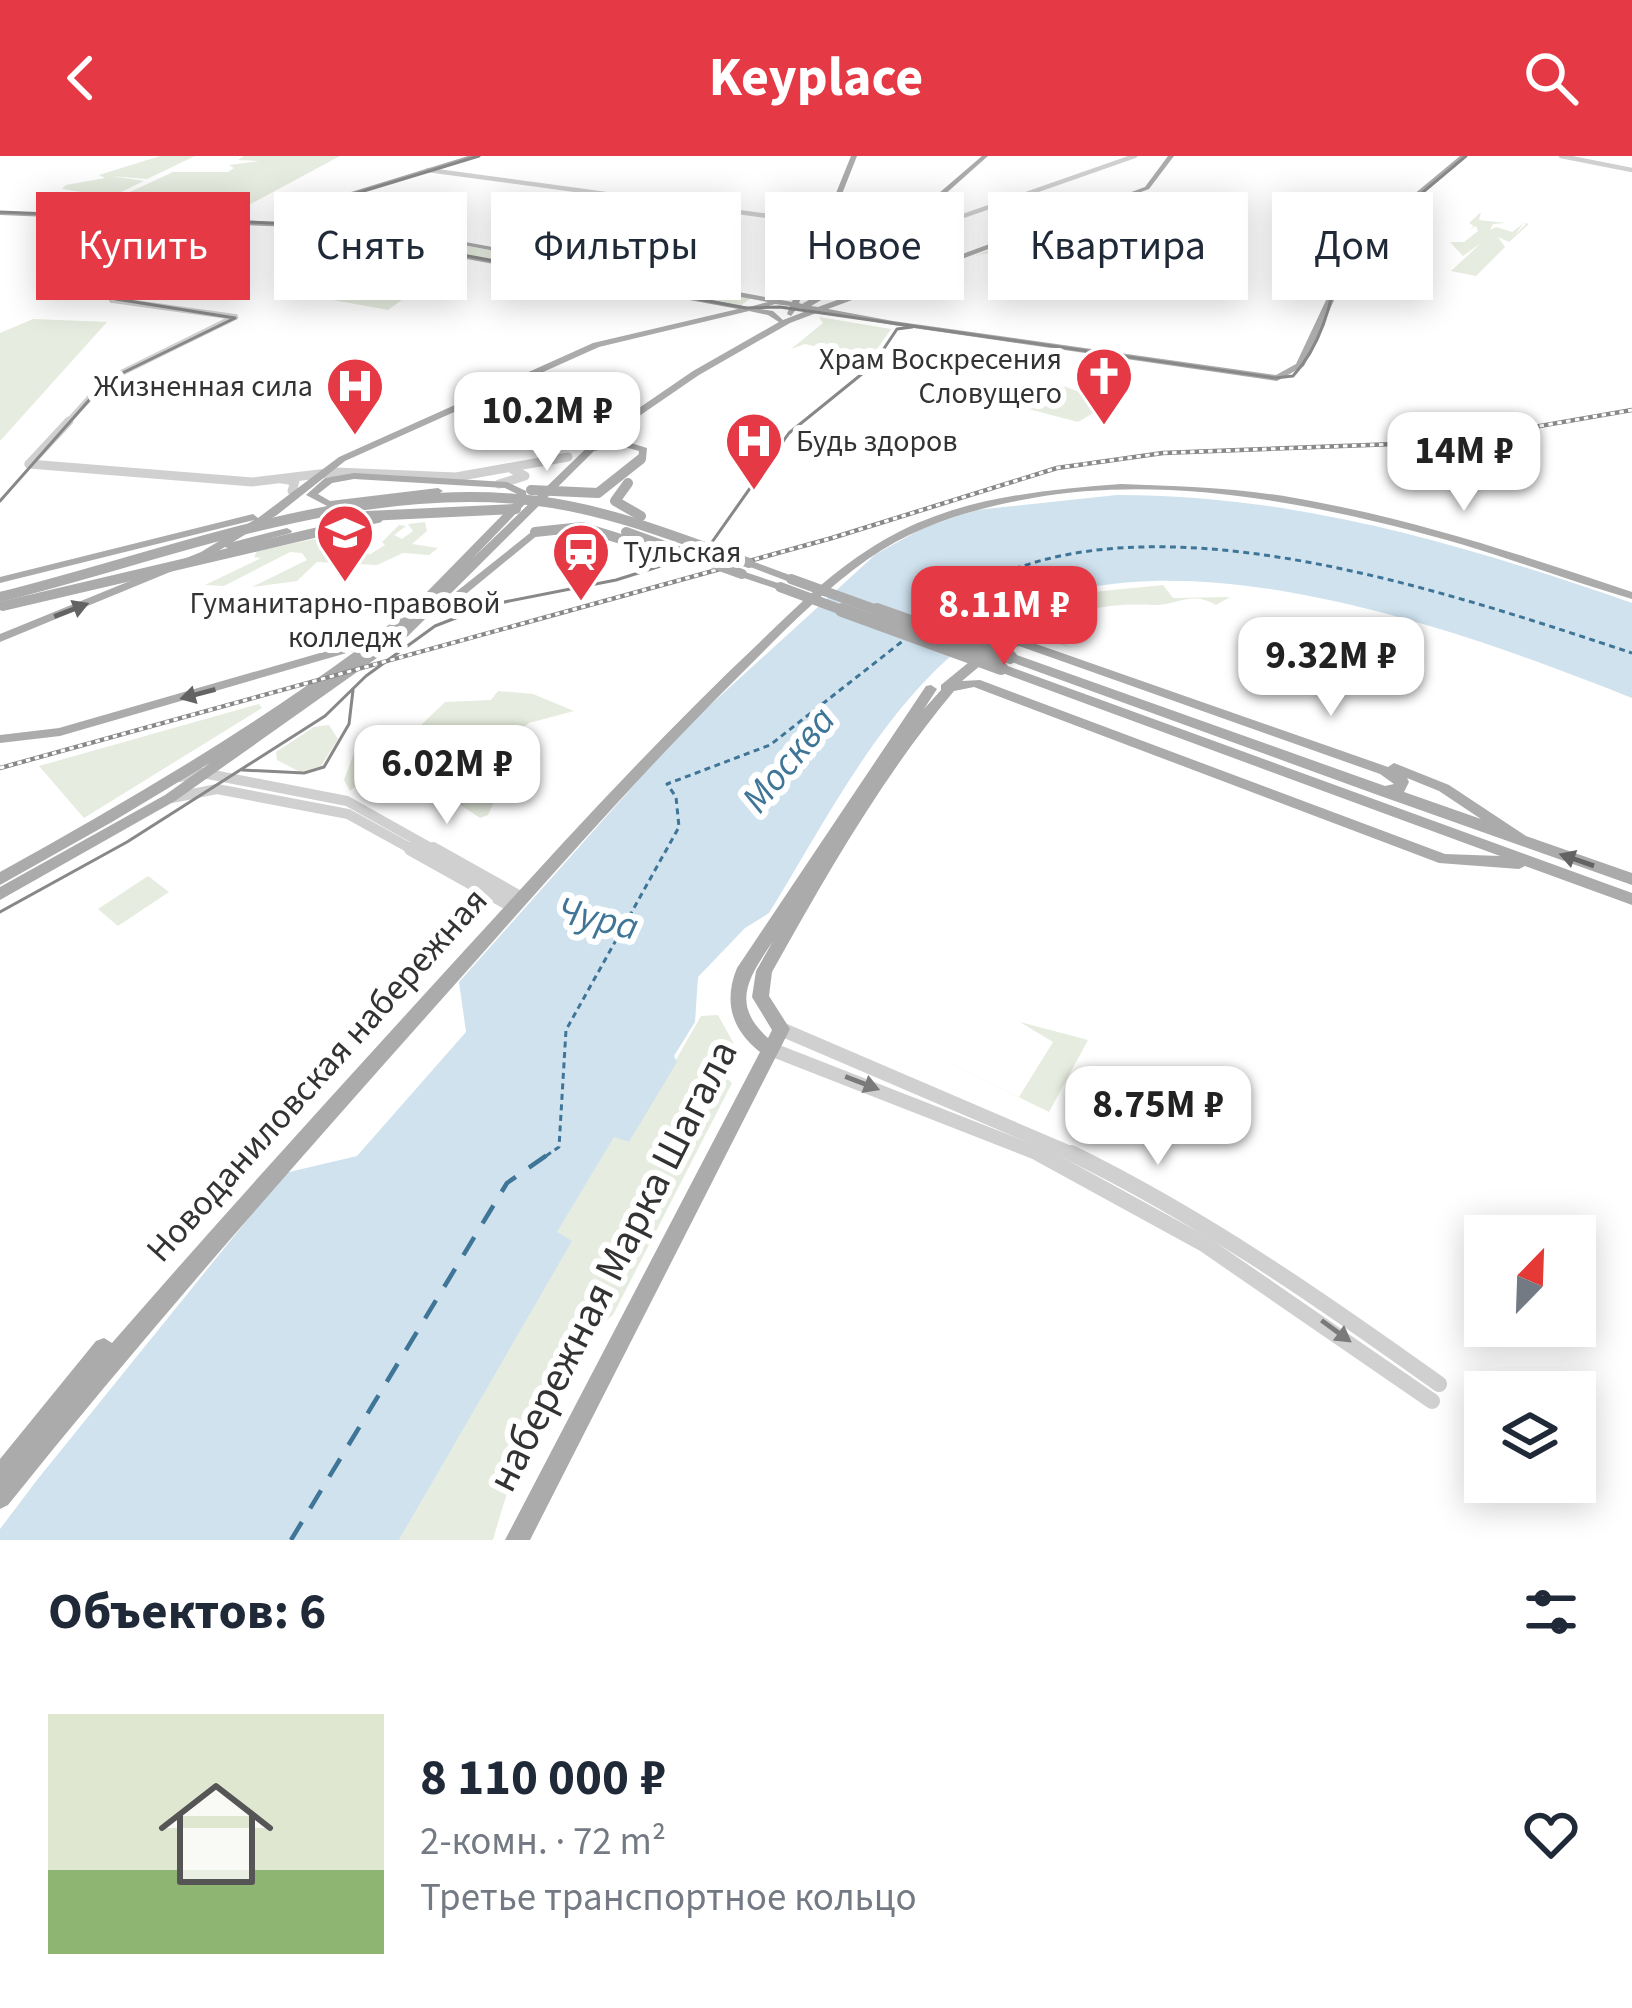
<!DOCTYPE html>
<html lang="ru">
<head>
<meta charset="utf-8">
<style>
  body { margin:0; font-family:"Source Sans 3",sans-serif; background:#f2f2f3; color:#1f2937; height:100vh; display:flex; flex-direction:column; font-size:45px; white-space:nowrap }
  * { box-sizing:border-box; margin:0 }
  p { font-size:39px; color:#747a83 }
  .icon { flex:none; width:66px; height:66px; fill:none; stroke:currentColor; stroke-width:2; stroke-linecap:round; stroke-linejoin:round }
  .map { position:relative; height:1384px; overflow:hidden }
  .drawer { display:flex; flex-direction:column; background:#fff; flex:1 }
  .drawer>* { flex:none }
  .banner { position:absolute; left:36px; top:36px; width:1560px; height:108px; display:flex; gap:24px }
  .needle { width:78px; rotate:23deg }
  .fabs { position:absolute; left:1464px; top:1059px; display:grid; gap:24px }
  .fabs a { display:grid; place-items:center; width:132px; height:132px; border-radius:0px; background:#fff; box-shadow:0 6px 30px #0003; font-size:60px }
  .price { position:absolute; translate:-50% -102px; padding:0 27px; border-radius:24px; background:#fff; color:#222; font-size:39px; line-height:78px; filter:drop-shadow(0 3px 6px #0008) }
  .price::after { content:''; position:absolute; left:50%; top:72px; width:36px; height:27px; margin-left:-18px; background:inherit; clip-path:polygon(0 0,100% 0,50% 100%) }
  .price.on { background:#e63946; color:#fff }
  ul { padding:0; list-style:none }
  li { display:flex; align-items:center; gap:36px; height:300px; padding:0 48px }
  li span { display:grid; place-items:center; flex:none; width:336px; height:240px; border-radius:0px; color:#555 }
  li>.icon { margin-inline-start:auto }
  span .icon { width:144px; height:144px; fill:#fffc; stroke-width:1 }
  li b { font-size:51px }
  h2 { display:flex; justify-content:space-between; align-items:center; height:144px; padding:0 48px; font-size:51px }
  .tag { padding:0 42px; border-radius:0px; background:#fff; box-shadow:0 6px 30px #0003; font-size:42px; line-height:108px }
  .tag.on { background:#e63946; color:#fff }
  header { display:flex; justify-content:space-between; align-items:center; height:156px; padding:0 48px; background:#e63946; color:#fff; font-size:54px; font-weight:700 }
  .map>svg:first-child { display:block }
</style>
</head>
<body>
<header><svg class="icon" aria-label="back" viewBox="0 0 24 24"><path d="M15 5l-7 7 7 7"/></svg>Keyplace<svg class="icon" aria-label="search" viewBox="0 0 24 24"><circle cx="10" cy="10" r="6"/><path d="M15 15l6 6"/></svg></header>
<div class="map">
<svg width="1632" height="1384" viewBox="0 0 1632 1384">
  <rect width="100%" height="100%" fill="#fff"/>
  <!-- green -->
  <g fill="#e6ecdf">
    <polygon points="160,0 195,0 147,23 111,20 144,25 82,55 48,55 88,37 62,33 66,29 105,22 99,19"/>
    <polygon points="244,0 340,0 219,65 83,58 173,16 228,16 234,12 229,9 259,5 238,4"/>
    <path d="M1138 40 1108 94 1096 102 1029 88 1025 91 1033 94C1014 101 999 93 974 100Z"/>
    <polygon points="1481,56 1479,64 1506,67 1493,68 1490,74 1496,71 1512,76 1523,68 1515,79 1526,68 1514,65 1529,68 1509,86 1498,81 1505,91 1476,120 1451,115 1481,87 1463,100 1450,86 1464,86 1478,75 1476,70 1469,74 1474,70 1469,67"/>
    <polygon points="298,59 751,142 740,150 283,65"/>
    <path d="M383 100 380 103C396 106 414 101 434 105H408C420 114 438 106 454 109L419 125 402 121 395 127 416 132 437 128C404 147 384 120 344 130L355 133 346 138 350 140 406 141 388 154 300 138H314L307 133 317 127Z"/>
    <polygon points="819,161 891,173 873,199 864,202 805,188 791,193 823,167"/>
    <polygon points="33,163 107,166 0,285 0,177"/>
    <polygon points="1055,227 1110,247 1078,266 1021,251 1015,243 1026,231"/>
    <polygon points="425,366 427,375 412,388 438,392 429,399 403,397 377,409 317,406 297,425 252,431 307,404 302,397 290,396 224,430 205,429 261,402 254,401 257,395 348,376 364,384 369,399 385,389 382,386 399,369 406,370 394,379 402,383 413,375 408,368"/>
    <path d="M1163 429 1173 442 1230 441 1216 449C1190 434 1178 450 1153 449 1115 447 1072 452 1035 476L1039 481 1041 476 1066 464 1043 479 1073 492 1005 472C1040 434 1115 435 1163 429Z"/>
    <polygon points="498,535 533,538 574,555 529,567 489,597 433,578 415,595 432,602 411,621 379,611 350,635 344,624 356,592 395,594 445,546 491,544"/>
    <polygon points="259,548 262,552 84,662 39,610"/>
    <polygon points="329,569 338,583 321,610 300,616 277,604 276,596 314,571"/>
    <polygon points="480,610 507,618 488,659 480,662 446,639"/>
    <polygon points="148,720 169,736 118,770 98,753"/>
    <path d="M718 859 739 897 726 921 732 927 613 1159C554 1201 512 1314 493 1384H399L571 1085 556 1077 614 980 629 986 701 860Z"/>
    <polygon points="1020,866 1088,884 1049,956 885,875 1019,941 1053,886"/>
  </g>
  <!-- water -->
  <path fill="#cfe2ee" d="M1117 339C1298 339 1462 388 1632 447V542C1467 476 1155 361 991 469 889 536 831 657 769 757L745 772 698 821 695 866 674 900 677 906 629 986 614 981 557 1076 572 1085 399 1384H0V1373L37 1324 285 1017 357 1000 466 876 459 826 684 573 876 398 925 371 976 354Z"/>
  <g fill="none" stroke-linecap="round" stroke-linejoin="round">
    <!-- ferry-far1 -->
    <g stroke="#3f7597" stroke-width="3" stroke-dasharray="6 4.5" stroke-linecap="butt">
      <path d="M926 468C955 446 985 423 1020 411 1197 350 1462 441 1632 497"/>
      <polyline points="546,1000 559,991 566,874 679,671 676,641 667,628 770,589 904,484"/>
    </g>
    <!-- ferry -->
    <polyline stroke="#3f7597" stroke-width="4.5" stroke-dasharray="21 16" stroke-linecap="butt" points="291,1384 507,1027 550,997"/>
    <!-- minor-far5 -->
    <g stroke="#d0d0d0" stroke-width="4.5">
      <polyline points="1561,0 1632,14"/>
      <polyline points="428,14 909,79 1135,0"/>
      <polyline points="148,119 246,69"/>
    </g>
    <!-- minor-far4 -->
    <g stroke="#d0d0d0" stroke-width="6">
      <polyline points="112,144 153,116"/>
      <polyline points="113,144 235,161"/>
      <polyline points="66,268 105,225 235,161"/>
    </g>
    <!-- minor-far3 -->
    <g stroke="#d0d0d0" stroke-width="9">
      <polyline points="29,308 252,326 336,316 456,321 568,301"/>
      <polyline points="29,308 69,265"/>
      <polyline points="282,323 295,325 292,335"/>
      <polyline points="499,328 525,320 512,313"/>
    </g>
    <!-- minor-far2 -->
    <g stroke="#d0d0d0" stroke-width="10">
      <polyline points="179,621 203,617 347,645 438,696"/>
      <polyline points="172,642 217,633 348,658 417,696"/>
    </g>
    <!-- minor-far1 -->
    <g stroke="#d0d0d0" stroke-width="14">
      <polyline points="411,693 513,750"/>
      <polyline points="433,693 520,742"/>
      <polyline points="781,873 1077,1000"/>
      <polyline points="768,892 1044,1000"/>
    </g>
    <!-- minor -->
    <g stroke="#d0d0d0" stroke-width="16">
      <polyline points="1038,997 1204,1088 1432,1245"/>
      <path d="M1071 997C1202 1061 1320 1143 1439 1228"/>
    </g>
    <!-- major -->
    <g fill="#ababab" fill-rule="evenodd">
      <path d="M468 0H477L297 55 792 146 851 0H857L799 147 802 148 829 132 982 0H988L835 136 811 150 818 151 1145 31 1168 0H1174L1149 33 828 153 893 165 1276 219 1296 208 1328 140 1331 107 1460 0H1467L1338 110 1336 140 1304 210 1277 225 893 169 819 156 790 167 699 219 607 282 600 289 621 284 647 292 646 303 638 305 639 295 621 290 594 295 408 480 175 645 0 744V731L165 639 210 607 112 666 0 729V716C123 648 244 577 357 494L60 580 0 587V579L59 572 351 488H359L361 492 424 439 515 346 517 338 505 332 354 323 332 327 318 338 330 345 438 332 443 335 438 338 329 351 306 339 325 322 354 317 507 326 526 335 527 346 473 402 601 278 693 215 779 166 768 159 749 155 599 191 345 305 277 359 233 386 287 372 292 375 291 377 230 393 225 391 209 400 0 486V478L201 396 254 364 0 427V421L253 358 258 362 339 301 593 187 738 153 293 71 0 59V55L293 67 749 151 768 146 286 56ZM775 148 790 150 787 158 791 160 797 152 809 154 783 164 773 155 760 153Z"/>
      <path d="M1121 328C1180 330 1238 332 1295 342 1410 362 1522 399 1632 436V443C1576 427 1520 406 1464 389 1328 350 1173 317 1033 342 974 352 917 369 868 403 820 437 779 480 737 522 653 605 575 693 497 781 331 968 164 1154 8 1349L0 1353V1303L96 1185 104 1182 112 1187C259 1018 411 853 562 688 626 619 691 551 759 487 800 447 842 406 893 379 963 341 1044 334 1121 328Z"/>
      <polygon points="535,373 540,376 539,378 450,451 442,451 442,447"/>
      <polygon points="749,404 795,421 797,423 795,425 787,425 745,409 743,407"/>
      <polygon points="742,415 784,429 786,431 780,434 738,420 736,418"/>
      <path d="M1019 482 1388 611 1394 607 1449 629 1526 680 1632 717V729L1375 638 1006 504V498H1014L1385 630 1394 628 1380 618 1019 490 994 498 962 525 980 524 1445 698 1500 700 997 515 995 512 1001 508 1005 509 1632 737V749L1525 710 1519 713 1439 707 974 531 954 535C882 621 827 718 772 816L769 840 790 873 530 1384H505L760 896C732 874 723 846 737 812L926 530 931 529 937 533 924 553 941 534V529L985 493ZM1407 622 1439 635 1481 663 1404 636 1409 626ZM773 785 756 815 752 841 772 874 768 882C729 847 750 820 773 785Z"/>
    </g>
    <!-- tram -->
    <g stroke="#888" stroke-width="3">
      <path d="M0 56 297 68 746 152 780 151 1275 222 1293 220C1319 192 1334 146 1336 109L1466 0"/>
      <polyline points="278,61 479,0"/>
      <polyline points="0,345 106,225 235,162 116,143 172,104 238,73"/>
      <polyline points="242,614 304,617 324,611 349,568 353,534"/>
      <polyline points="0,756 127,686 325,560 366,520 435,470 489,449 616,424 705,396 789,277 873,209 897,173 912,171"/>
    </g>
    <!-- rail casing -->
    <g stroke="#888" stroke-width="4.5">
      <polyline id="rail" points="0,612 832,382 1057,312 1163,297 1448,286 1632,254"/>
    </g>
    <!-- rail -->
    <use href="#rail" stroke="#fff" stroke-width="3" stroke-dasharray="4.5" stroke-linecap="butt"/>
    <!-- major-bridge-far1 -->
    <g stroke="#ababab" stroke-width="10">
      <polyline points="628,327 615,345 641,360"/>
      <polyline points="531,334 598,337 641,303"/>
      <polyline points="367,360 516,353"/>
      <polyline points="535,376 582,371 637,388"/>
      <polyline points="626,376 742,418"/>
      <polyline points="791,423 885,457"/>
      <polyline points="780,431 850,457"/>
      <path d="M0 441C176 397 354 323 538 345 611 354 681 383 749 407"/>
      <polyline points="3,450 378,362"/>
    </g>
    <!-- major-bridge -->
    <g stroke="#ababab" stroke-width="14">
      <polyline points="842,454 1001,512"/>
      <polyline points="877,454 1010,501"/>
    </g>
  </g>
  <!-- one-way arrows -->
  <defs><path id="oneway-solid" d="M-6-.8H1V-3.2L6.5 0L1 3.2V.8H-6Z" transform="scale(3)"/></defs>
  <g fill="#636363">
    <use href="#oneway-solid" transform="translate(71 454) rotate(-21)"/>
    <use href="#oneway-solid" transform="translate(198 538) rotate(165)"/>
    <use href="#oneway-solid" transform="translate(1577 704) rotate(-161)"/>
  </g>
  <g fill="#7a7a7a">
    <use href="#oneway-solid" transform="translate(862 927) rotate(21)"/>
    <use href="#oneway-solid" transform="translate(1336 1175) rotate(36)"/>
  </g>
  <!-- icons -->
  <defs>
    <g id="church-pin" transform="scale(3)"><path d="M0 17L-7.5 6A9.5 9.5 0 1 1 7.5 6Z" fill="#e63946" stroke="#fff"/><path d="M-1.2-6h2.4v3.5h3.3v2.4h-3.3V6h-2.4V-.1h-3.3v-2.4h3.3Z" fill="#fff"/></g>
    <g id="hospital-pin" transform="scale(3)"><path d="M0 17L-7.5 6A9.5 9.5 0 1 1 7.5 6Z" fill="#e63946" stroke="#fff"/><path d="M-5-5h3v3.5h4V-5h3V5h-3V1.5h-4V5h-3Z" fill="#fff"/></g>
    <g id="university-pin" transform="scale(3)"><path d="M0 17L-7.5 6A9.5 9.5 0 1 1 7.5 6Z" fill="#e63946" stroke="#fff"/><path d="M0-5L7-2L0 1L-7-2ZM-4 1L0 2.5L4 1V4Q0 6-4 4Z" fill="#fff"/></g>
    <g id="station-pin" transform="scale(3)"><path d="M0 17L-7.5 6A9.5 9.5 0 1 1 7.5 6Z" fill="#e63946" stroke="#fff"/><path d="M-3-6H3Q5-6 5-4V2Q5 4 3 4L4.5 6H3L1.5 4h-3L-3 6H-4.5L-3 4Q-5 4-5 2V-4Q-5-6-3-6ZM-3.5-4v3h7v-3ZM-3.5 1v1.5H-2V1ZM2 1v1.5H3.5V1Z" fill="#fff"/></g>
  </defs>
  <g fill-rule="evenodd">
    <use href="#church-pin" x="1104" y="220"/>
    <use href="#hospital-pin" x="355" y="230"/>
    <use href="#hospital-pin" x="754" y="285"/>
    <use href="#university-pin" x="345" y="377"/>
    <use href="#station-pin" x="581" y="396"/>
  </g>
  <g text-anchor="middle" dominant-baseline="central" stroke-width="12" stroke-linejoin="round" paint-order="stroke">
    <!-- far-poi labels -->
    <g font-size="30" fill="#333" stroke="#fff" text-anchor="end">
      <text x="1062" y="203">Храм Воскресения<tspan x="1062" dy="34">Словущего</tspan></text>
      <text x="313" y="230">Жизненная сила</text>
      <text x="796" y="285" text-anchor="start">Будь здоров</text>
      <text x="623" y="396" text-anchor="start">Тульская</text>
      <text x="345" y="447" text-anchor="middle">Гуманитарно-правовой<tspan x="345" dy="34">колледж</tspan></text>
    </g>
    <!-- street labels -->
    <g font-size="36" fill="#333" stroke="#fff">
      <text transform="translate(317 919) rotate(-48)">Новоданиловская набережная</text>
    </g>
    <!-- water labels -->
    <g font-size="39" font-style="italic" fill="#3f7597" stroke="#fff">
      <text transform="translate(789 604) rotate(-51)">Москва</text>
      <text transform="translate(598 763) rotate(13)">Чура</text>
    </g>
    <!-- near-street labels -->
    <g font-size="42" fill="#333" stroke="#fff">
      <text transform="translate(613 1110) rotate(-63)">набережная Марка Шагала</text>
    </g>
  </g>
</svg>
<div class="fabs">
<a><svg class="needle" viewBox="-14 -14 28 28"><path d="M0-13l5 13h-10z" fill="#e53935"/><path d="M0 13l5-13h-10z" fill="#747a83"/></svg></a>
<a><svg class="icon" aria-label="layers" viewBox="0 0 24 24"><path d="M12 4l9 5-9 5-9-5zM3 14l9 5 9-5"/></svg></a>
</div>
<b class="price" style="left:547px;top:318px">10.2M ₽</b>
<b class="price" style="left:1464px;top:358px">14M ₽</b>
<b class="price on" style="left:1004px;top:512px">8.11M ₽</b>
<b class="price" style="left:1331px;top:563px">9.32M ₽</b>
<b class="price" style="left:447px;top:671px">6.02M ₽</b>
<b class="price" style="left:1158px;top:1012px">8.75M ₽</b>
<div class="banner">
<a class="tag on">Купить</a>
<a class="tag">Снять</a>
<a class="tag">Фильтры</a>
<a class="tag">Новое</a>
<a class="tag">Квартира</a>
<a class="tag">Дом</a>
</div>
</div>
<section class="drawer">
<h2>Объектов: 6<svg class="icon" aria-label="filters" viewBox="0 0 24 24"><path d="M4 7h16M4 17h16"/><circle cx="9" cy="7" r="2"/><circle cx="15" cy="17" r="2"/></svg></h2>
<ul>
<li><span style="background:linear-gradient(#dfe7d0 65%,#8fb573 0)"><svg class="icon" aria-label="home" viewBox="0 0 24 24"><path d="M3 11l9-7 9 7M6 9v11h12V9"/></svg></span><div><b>8 110 000 ₽</b><p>2-комн. · 72 m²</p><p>Третье транспортное кольцо</p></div><svg class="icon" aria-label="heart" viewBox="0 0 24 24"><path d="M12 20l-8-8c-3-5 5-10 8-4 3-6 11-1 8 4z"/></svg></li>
</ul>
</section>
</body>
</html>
